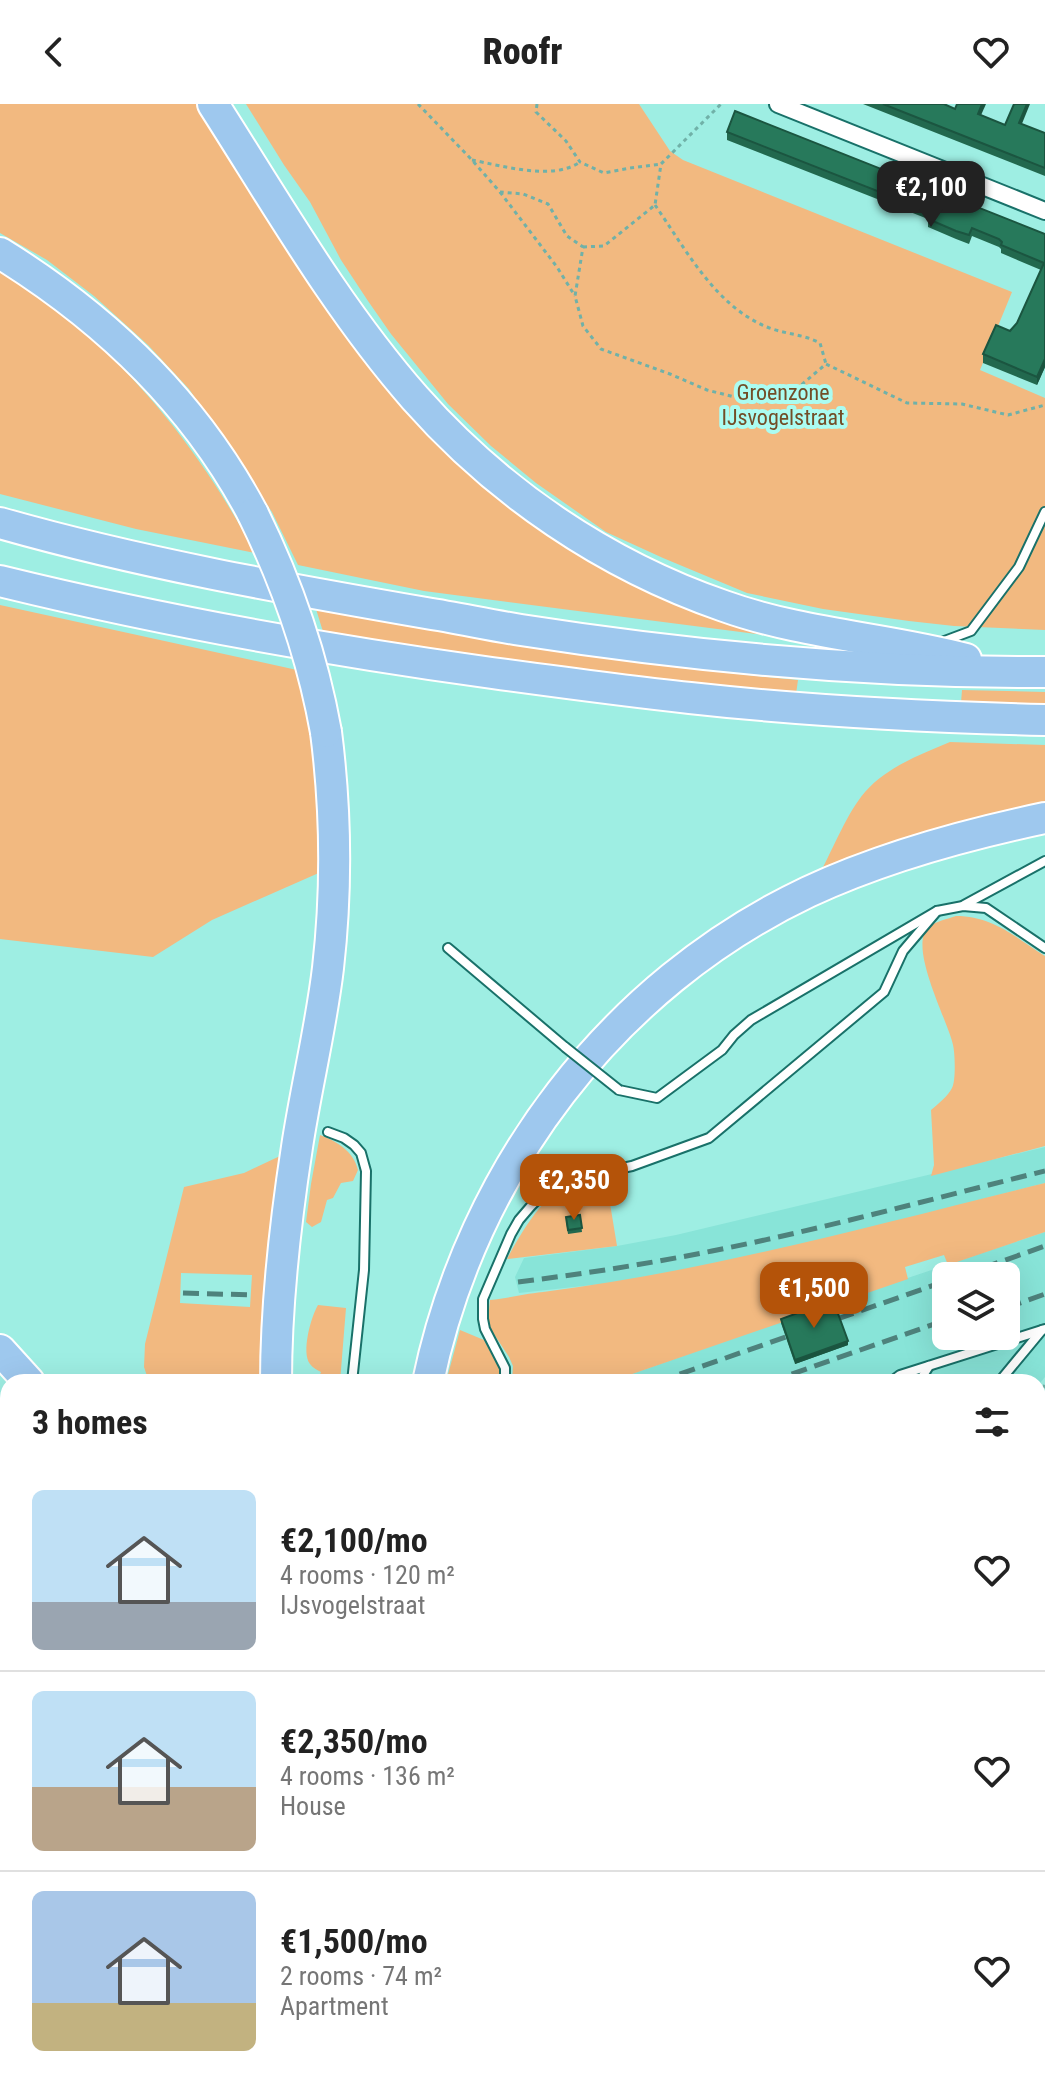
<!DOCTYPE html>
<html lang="en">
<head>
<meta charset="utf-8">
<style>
  body { margin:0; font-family:"Roboto Condensed",sans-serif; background:#f6f6f6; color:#222; height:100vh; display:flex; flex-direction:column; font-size:30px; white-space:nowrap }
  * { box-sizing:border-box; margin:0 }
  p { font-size:26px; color:#767676 }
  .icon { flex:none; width:44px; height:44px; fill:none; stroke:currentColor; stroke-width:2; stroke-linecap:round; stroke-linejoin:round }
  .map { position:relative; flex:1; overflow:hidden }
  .sheet { position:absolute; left:0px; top:1270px; width:1046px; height:714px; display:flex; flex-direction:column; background:#fff; border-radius:24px 24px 0 0; box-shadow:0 8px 32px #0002 }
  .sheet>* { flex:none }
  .fabs { position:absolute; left:932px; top:1158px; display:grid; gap:16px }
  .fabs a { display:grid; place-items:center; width:88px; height:88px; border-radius:12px; background:#fff; box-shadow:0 8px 32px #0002; font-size:40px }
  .price { position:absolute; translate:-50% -68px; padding:0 18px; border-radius:16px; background:#b45309; color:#fff; font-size:26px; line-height:52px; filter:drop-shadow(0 2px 4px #0008) }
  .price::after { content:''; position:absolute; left:50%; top:48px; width:24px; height:18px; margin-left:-12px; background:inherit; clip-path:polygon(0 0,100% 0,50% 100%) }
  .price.on { background:#222; color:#fff }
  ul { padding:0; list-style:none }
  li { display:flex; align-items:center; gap:24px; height:200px; padding:0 32px }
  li+li { border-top:2px solid #e0e0e0 }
  li span { display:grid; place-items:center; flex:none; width:224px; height:160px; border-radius:12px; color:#555 }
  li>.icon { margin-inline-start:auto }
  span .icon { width:96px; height:96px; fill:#fffc; stroke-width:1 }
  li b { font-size:34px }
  h2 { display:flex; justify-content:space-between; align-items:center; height:96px; padding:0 32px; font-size:34px }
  header { display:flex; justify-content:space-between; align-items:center; height:104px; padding:0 32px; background:#fff; font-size:36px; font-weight:800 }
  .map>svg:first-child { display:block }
</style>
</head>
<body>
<header><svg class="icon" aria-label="back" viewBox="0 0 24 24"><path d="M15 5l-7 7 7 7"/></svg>Roofr<svg class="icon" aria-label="heart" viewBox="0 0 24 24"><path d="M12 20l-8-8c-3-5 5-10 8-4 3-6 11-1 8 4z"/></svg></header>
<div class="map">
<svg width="1045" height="1983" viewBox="0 0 1045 1983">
  <rect width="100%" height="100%" fill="#9eeee3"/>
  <!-- built -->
  <g fill="#88e4d8" fill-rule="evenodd">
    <polygon points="1045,1043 1045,1079 834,1133 714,1160 611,1179 519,1189 515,1173 524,1154 617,1142 676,1131"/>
    <path d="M1045 1128V1273L1040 1279 1033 1274 1029 1278H609L848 1194ZM946 1172H1006V1232H946Z"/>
    <polygon points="8,1461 8,1568 0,1571 0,1462"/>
    <polygon points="1045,1726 1045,1983 733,1983 730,1976 1038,1976 1038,1730"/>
  </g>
  <!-- green -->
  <g fill="#f2b980" fill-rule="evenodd">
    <polygon points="0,0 198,0 297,153 464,362 773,527 771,532 424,487 298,461 272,408 189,285 148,241 94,192 47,156 0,129"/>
    <polygon points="246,0 639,0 670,47 683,56 1012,188 980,266 1045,294 1045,526 954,522 909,517 823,505 747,489 663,454 606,428 536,379 491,342 448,300 391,230 368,197 341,156 310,98 284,61"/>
    <path d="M0 166C17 177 36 187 52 199 63 207 73 218 84 227 156 292 210 364 255 449L136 425 0 390Z"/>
    <polygon points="0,501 297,566 311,629 321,704 321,768 212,816 153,853 0,835"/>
    <path d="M316 505C476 533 636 561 798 576L796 590 626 573 324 531Z"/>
    <polygon points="962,586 1045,588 1045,602 961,599"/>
    <path d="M950 638 1045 641V698L976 715 820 769C834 743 847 709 865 688 887 663 921 650 950 638Z"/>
    <path d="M956 812C993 812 1015 833 1045 852V1042L931 1072 934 1061 931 1006C938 1000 948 992 952 984 956 977 955 949 953 941 948 917 908 843 928 824 935 817 948 815 956 812Z"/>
    <path d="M320 1031C337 1037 354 1048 358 1066L353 1077 341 1079 333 1094 327 1096 321 1118 312 1123 306 1118 311 1080Z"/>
    <path d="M280 1052 275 1084 279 1086 263 1278H149L144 1263 145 1240 184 1083 244 1069ZM181 1169 252 1171 250 1203 180 1199Z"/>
    <path d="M606 1075 617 1142 507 1155C520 1131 544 1087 574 1079 584 1076 595 1076 606 1075Z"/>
    <path d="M1045 1079V1128L948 1161 944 1151 905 1163 908 1175 609 1278H512L513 1262 509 1253 490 1224 488 1216 490 1196C510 1194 523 1190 543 1188 715 1166 877 1120 1045 1079Z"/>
    <path d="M318 1201 346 1204 340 1278H317L321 1268C317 1266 313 1264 310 1260 301 1248 311 1213 318 1201Z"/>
    <polygon points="460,1226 484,1236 499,1263 500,1278 446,1278"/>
    <polygon points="8,1594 8,1976 404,1976 407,1983 0,1983 0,1596"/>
    <polygon points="595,1976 709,1976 713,1983 598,1983"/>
  </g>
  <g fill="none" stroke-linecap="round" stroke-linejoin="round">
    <!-- service casing -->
    <g stroke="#197169" stroke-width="12">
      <g id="service">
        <polyline points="939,539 971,527 1019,463 1045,408"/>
        <polyline points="964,801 1045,757"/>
        <polyline points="448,844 565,943"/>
        <polyline points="619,986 657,994 722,946 734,931 751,916 937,807 963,802 986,804 1045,844"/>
        <polyline points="328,1028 344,1034 354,1041 361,1049 366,1067 364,1166 352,1278"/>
        <polyline points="505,1278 505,1264 485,1225 483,1215 483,1195 511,1130 519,1116 531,1102 544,1089 574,1074 632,1062 709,1034 884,888 903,847 937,807"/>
        <polyline points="891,1278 900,1271 1045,1225"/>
        <polyline points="919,1278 929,1262"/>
        <polyline points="999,1278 1042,1226"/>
        <polyline points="1038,1379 1045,1370"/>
        <polyline points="1038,1444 1045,1435"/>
      </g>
    </g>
    <!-- minor casing -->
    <g stroke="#197169" stroke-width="20">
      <g id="minor">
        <polyline points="778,0 1045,107"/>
        <polyline points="1038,1315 1045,1313"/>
        <polyline points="0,1588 8,1585"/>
        <polyline points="1038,1738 1045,1734"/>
        <polyline points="738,1976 741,1983"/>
      </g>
    </g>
    <!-- motorway casing -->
    <g stroke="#fff" stroke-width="34">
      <g id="motorway">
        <path d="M213 0C277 100 337 205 415 294 498 388 605 461 724 502 802 530 886 534 966 555"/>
        <path d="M0 149C105 214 195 300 253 410"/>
        <path d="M0 419C140 459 282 484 426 509 458 514 489 521 521 526 694 553 870 569 1045 568"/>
        <path d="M0 477C163 517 326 546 492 569 558 578 624 587 690 594 807 607 927 613 1045 616"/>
        <polyline points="0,1246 29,1278"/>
        <path d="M276 1278C276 1199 285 1121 297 1043 306 983 321 924 328 864 337 785 336 706 326 628"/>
        <path d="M428 1278C472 1066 612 881 808 788 883 753 964 731 1045 714"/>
        <polyline points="445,1976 449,1983"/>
        <polyline points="535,1976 538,1983"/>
        <polyline points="574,1976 577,1983"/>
      </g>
    </g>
    <!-- path -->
    <g stroke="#70b1a8" stroke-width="3" stroke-dasharray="4 4" stroke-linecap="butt">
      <polyline points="418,0 472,56 500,88 523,90 548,100 567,132 583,143 575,192 583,222 601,245 670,270 707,286 758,299 787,293 826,260 907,299 962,300 1008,311 1045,301"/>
      <polyline points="537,0 536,8 566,37 580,58 604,69 630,64 661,60"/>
      <path d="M472 56C503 62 553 77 580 58"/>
      <polyline points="500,88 557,163 575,192"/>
      <path d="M655 101C685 144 715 202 767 223 784 230 803 230 820 239L826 260"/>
      <polyline points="583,143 604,142 655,101 661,60 721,0"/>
      <polyline points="847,1277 847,1278"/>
      <polyline points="1038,1291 1045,1281"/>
      <polyline points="0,1663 8,1660"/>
      <polyline points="230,1976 232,1983"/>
      <polyline points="717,1976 720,1983"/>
    </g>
    <!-- service -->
    <use href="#service" stroke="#fff" stroke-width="8"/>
    <!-- minor -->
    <use href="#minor" stroke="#fff" stroke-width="16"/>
    <!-- motorway -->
    <use href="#motorway" stroke="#9ec8ee" stroke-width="30"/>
    <!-- rail -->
    <g stroke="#4e827c" stroke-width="5" stroke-dasharray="16 8" stroke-linecap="butt">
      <polyline points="960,1172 1045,1142"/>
      <path d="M518 1178C583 1170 647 1160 712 1147 824 1125 934 1094 1045 1067"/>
      <polyline points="183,1189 253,1191"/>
      <polyline points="1006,1204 1045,1190"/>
      <polyline points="657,1278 946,1177"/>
      <polyline points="769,1278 946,1216"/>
      <polyline points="0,1483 8,1482"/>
      <polyline points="0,1558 8,1555"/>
    </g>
    <!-- service-bridge casing -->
    <g stroke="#197169" stroke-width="12" stroke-linecap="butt">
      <polyline id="service-bridge" points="565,943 619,986"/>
    </g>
    <!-- motorway-bridge casing -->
    <g stroke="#fff" stroke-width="34" stroke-linecap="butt">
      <path id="motorway-bridge" d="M253 410C288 481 312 550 326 628"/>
    </g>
    <!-- service-bridge -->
    <use href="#service-bridge" stroke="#fff" stroke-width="8"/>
    <!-- motorway-bridge -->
    <use href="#motorway-bridge" stroke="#9ec8ee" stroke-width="30"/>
  </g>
  <!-- wall -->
  <g fill="#22684e">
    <polygon points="863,0 944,0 955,5 981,11 1005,21 1022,20 1045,29 1045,72"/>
    <polygon points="727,28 1045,130 1045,263 1037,281 983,259 983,250 1017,219 1041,166 1001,149 1001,145 999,143 972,132 969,140 956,135 928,123 928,115 727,36"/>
    <polygon points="580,1111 582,1128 568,1130 566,1117"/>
    <polygon points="781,1215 848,1241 795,1260 781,1219"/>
    <polygon points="1045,1739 1045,1862 1038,1850 1038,1743"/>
  </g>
  <!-- shaded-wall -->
  <g fill="#1b5540">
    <polygon points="982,0 986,0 978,18 978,10"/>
    <polygon points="1027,0 1030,0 1019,27 1019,19"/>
    <polygon points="1045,255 1045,263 1037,281 1037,273"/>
    <polygon points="848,1237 848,1241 795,1260 795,1256"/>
  </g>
  <!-- building -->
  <g fill="#27795b" stroke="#1b5540" stroke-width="2">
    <polygon points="883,0 944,0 955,5 957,0 982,0 978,10 1005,21 1014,0 1027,0 1019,19 1045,29 1045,64"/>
    <polygon points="735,7 1045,130 1045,255 1037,273 983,250 996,221 1010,227 1017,219 1044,159 1001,141 1002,138 999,135 972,124 969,131 956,127 928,115 931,108 727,28"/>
    <polygon points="580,1111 582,1124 568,1126 566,1113"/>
    <polygon points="833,1196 848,1237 795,1256 781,1215"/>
    <polygon points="1045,1739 1045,1850 1038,1838 1038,1743"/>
  </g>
  <g text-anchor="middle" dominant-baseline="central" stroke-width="8" stroke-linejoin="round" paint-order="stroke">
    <!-- park labels -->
    <g font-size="22" fill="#724d27" stroke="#abfcf1">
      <text x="783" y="288">Groenzone<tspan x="783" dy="25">IJsvogelstraat</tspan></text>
    </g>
  </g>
</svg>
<div class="fabs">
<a><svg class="icon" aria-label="layers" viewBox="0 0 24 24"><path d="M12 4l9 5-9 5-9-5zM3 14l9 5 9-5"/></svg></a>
</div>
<b class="price on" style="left:931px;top:125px">€2,100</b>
<b class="price" style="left:574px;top:1118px">€2,350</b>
<b class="price" style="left:814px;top:1226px">€1,500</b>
<section class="sheet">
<h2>3 homes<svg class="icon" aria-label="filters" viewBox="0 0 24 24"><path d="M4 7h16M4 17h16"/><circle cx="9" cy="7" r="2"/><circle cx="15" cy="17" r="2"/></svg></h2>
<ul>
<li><span style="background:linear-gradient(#bfe0f5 70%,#9aa5b1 0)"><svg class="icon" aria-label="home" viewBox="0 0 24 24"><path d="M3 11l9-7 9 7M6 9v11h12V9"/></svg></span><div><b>€2,100/mo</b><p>4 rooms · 120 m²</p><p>IJsvogelstraat</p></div><svg class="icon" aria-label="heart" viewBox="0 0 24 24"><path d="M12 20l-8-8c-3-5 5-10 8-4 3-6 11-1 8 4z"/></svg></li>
<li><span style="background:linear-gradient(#bfe0f5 60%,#b9a48a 0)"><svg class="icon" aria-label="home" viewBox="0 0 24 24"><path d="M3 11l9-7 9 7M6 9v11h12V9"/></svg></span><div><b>€2,350/mo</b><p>4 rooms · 136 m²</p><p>House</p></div><svg class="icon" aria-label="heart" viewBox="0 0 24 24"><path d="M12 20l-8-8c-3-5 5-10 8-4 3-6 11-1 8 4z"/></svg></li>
<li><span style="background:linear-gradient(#a9c7e8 70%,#c2b280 0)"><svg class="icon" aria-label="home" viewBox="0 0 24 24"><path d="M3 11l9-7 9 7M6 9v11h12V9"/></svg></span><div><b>€1,500/mo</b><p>2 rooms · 74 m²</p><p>Apartment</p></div><svg class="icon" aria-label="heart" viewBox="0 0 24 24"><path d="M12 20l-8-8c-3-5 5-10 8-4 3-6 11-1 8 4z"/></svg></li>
</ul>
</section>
</div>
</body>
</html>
